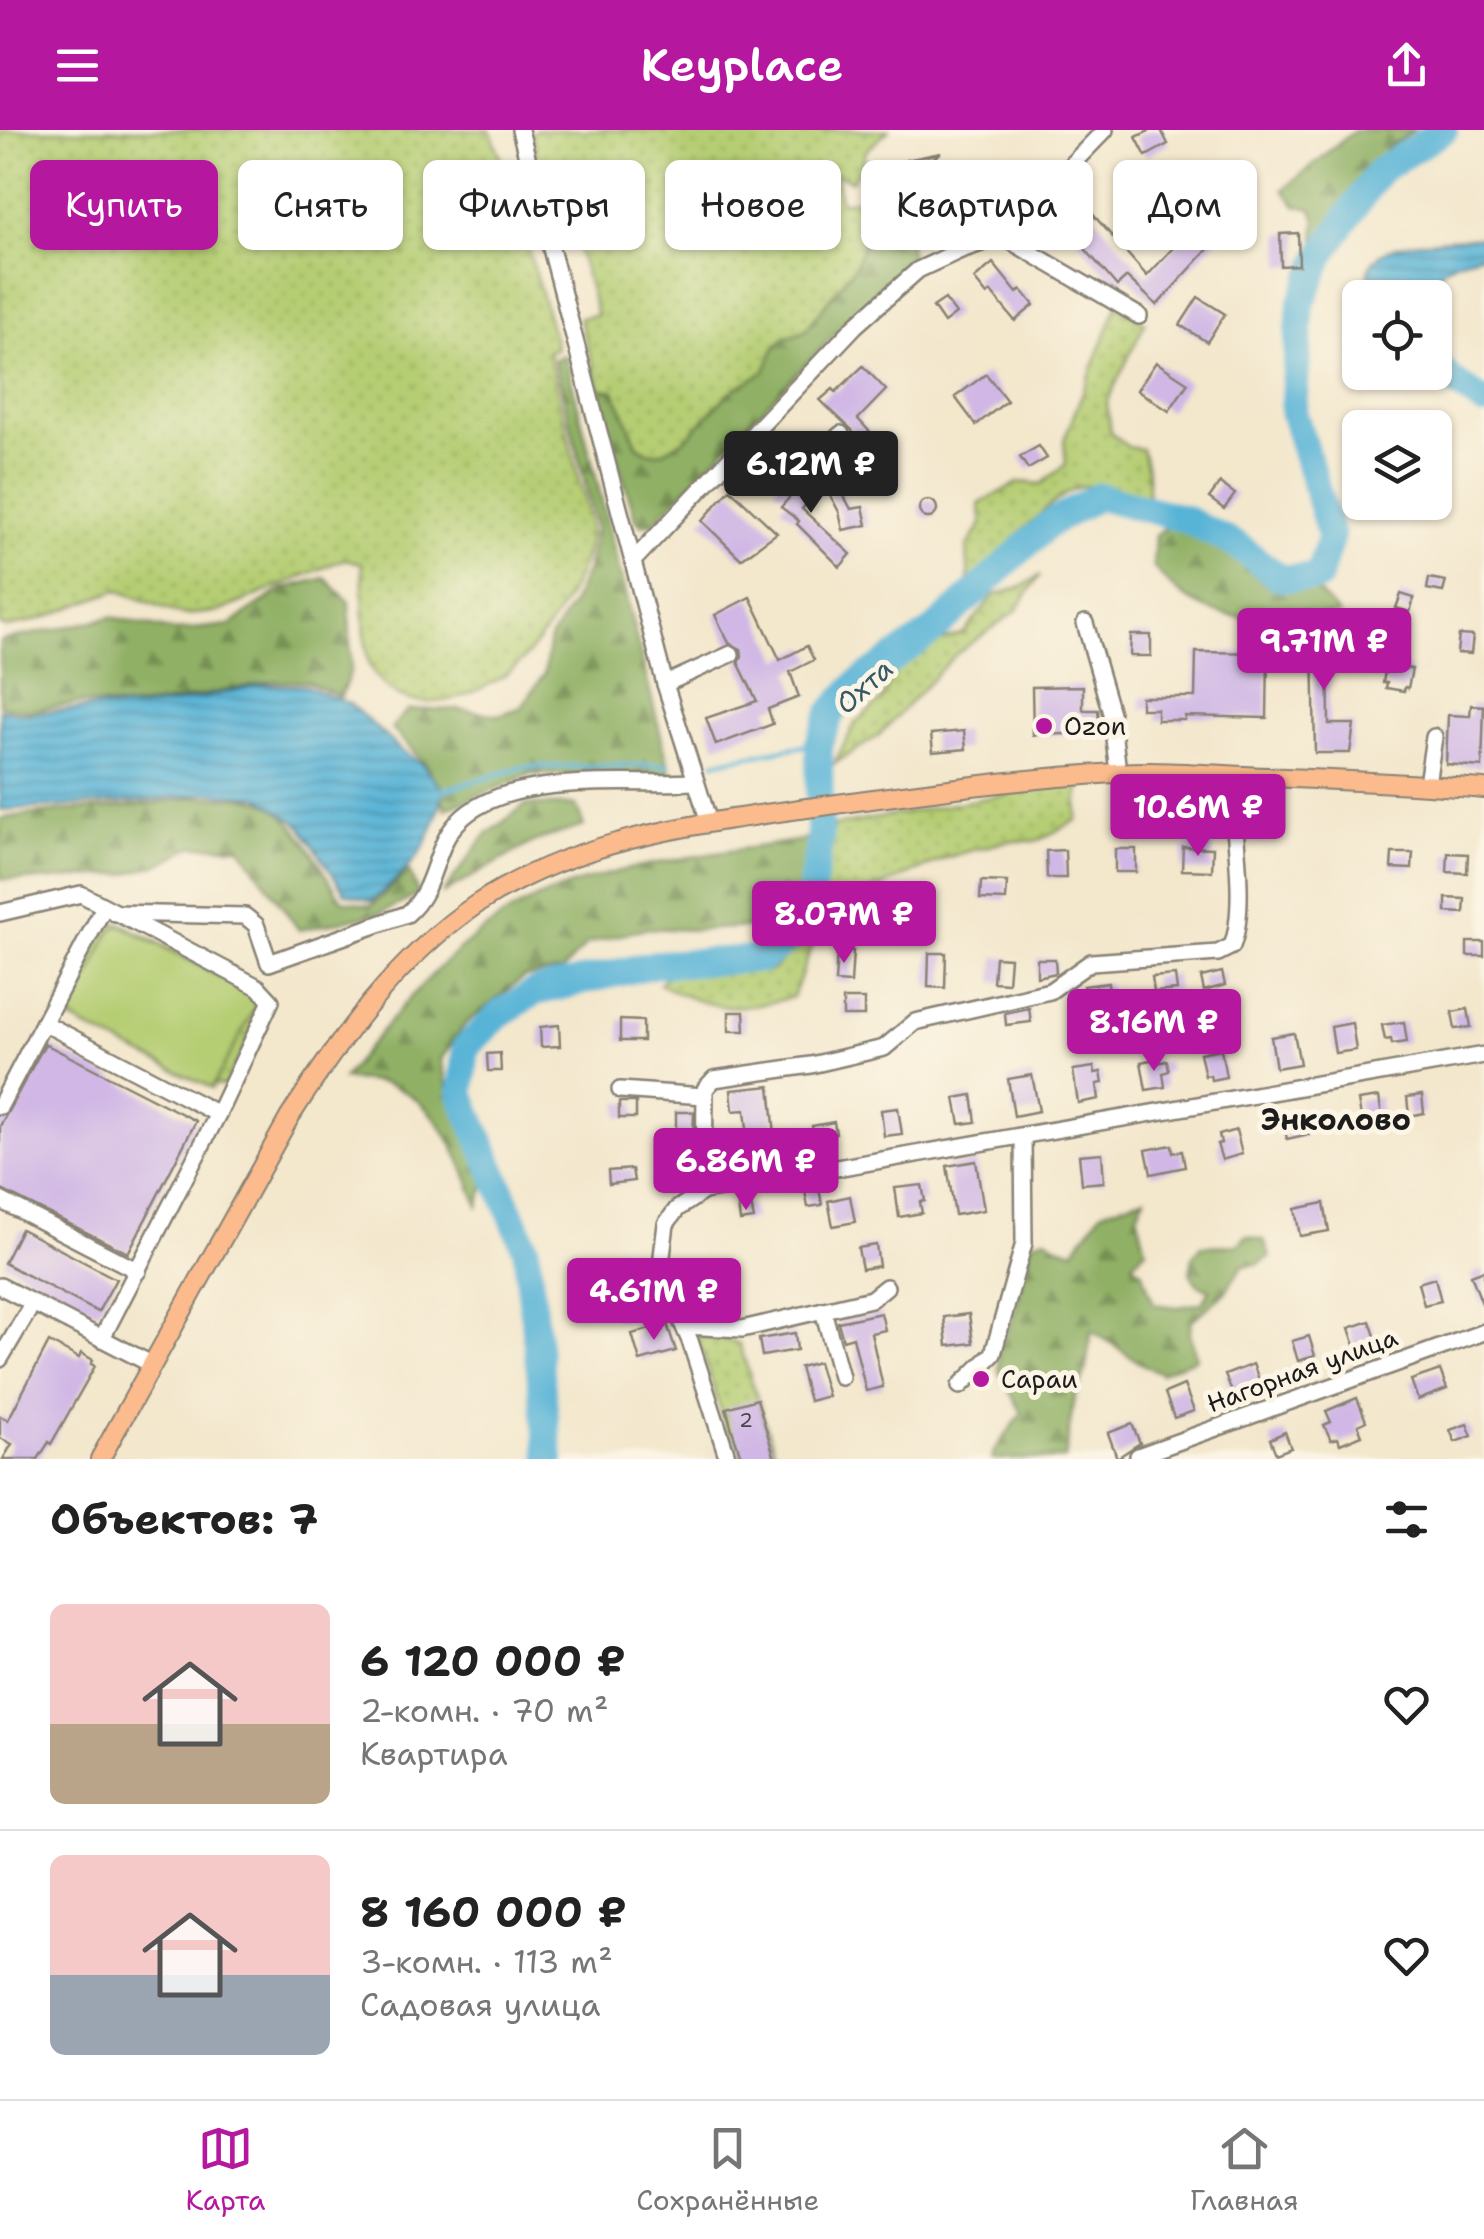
<!DOCTYPE html>
<html lang="ru">
<head>
<meta charset="utf-8">
<style>
  body { margin:0; font-family:"Shantell Sans",sans-serif; background:#f2f2f2; color:#222; height:100vh; display:flex; flex-direction:column; font-size:38px; white-space:nowrap }
  * { box-sizing:border-box; margin:0 }
  p { font-size:32px; color:#767676 }
  .icon { flex:none; width:55px; height:55px; fill:none; stroke:currentColor; stroke-width:2; stroke-linecap:round; stroke-linejoin:round }
  .map { position:relative; height:1329px; overflow:hidden }
  .details { display:flex; flex-direction:column; background:#fff; flex:1 }
  .details>* { flex:none }
  .banner { position:absolute; left:30px; top:30px; width:1425px; height:90px; display:flex; gap:20px }
  .buttons { position:absolute; left:1342px; top:150px; display:grid; gap:20px }
  .buttons a { display:grid; place-items:center; width:110px; height:110px; border-radius:15px; background:#fff; box-shadow:0 2px 8px #0004; font-size:50px }
  .price { position:absolute; translate:-50% -85px; padding:0 22px; border-radius:10px; background:#b5179e; color:#fff; font-size:32px; line-height:65px; filter:drop-shadow(0 2px 5px #0008) }
  .price::after { content:''; position:absolute; left:50%; top:60px; width:30px; height:22px; margin-left:-15px; background:inherit; clip-path:polygon(0 0,100% 0,50% 100%) }
  .price.selected { background:#222; color:#fff }
  ul { padding:0; list-style:none }
  li { display:flex; align-items:center; gap:30px; height:250px; padding:0 50px }
  li+li { border-top:2px solid #e0e0e0 }
  li span { display:grid; place-items:center; flex:none; width:280px; height:200px; border-radius:15px; color:#555 }
  li>.icon { margin-inline-start:auto }
  span .icon { width:120px; height:120px; fill:#fffc; stroke-width:1 }
  li b { font-size:42px }
  h2 { display:flex; justify-content:space-between; align-items:center; height:120px; padding:0 50px; font-size:42px }
  .tag { padding:0 35px; border-radius:15px; background:#fff; box-shadow:0 2px 8px #0004; font-size:35px; line-height:90px }
  .tag.selected { background:#b5179e; color:#fff }
  header { display:flex; justify-content:space-between; align-items:center; height:130px; padding:0 50px; background:#b5179e; color:#fff; font-size:45px; font-weight:600 }
  .dock { display:flex; justify-content:space-around; align-items:center; height:140px; border-top:2px solid #e0e0e0; background:#fff; font-size:28px; color:#767676 }
  .dock a { display:grid; justify-items:center; gap:5px }
  .dock .selected { color:#b5179e }
  .map>svg:first-child { display:block }
</style>
</head>
<body>
<header><svg class="icon" aria-label="menu" viewBox="0 0 24 24"><path d="M4 6h16M4 12h16M4 18h16"/></svg>Keyplace<svg class="icon" aria-label="share" viewBox="0 0 24 24"><path d="M12 15V3M7 8l5-5 5 5M5 13v7h14v-7"/></svg></header>
<div class="map">
<svg width="1484" height="1329" viewBox="0 0 1484 1329">
  <defs>
    <pattern id="grass-dots" width="8" height="8" patternUnits="userSpaceOnUse" patternTransform="scale(2.5)"><rect width="8" height="8" fill="#b5cd73"/><path d="M2 2h.1M6 6h.1" fill="none" stroke="#9baf63" stroke-width="1.8" stroke-linecap="round"/></pattern>
    <pattern id="forest-firs" width="22" height="20" patternUnits="userSpaceOnUse" patternTransform="scale(2.5)"><rect width="22" height="20" fill="#90b065"/><path d="M5 1l3.5 6h-7zM16 11l3.5 6h-7z" fill="#758e52"/></pattern>
    <pattern id="water-rules" width="6" height="5" patternUnits="userSpaceOnUse" patternTransform="scale(2.5)"><rect width="6" height="5" fill="#59b4d7"/><path d="M0 2.5h6" fill="none" stroke="#4992ae"/></pattern>
  </defs>
  <rect width="100%" height="100%" fill="#fcf5e5"/>
  <filter id="ink" filterUnits="userSpaceOnUse"><feTurbulence type="fractalNoise" baseFrequency=".01" numOctaves="2"/><feDisplacementMap in="SourceGraphic" scale="20" xChannelSelector="R" yChannelSelector="G"/><feConvolveMatrix kernelMatrix="1 2 1 2 8 2 1 2 1" color-interpolation-filters="sRGB"/></filter>
  <filter id="wash" filterUnits="userSpaceOnUse"><feTurbulence type="fractalNoise" baseFrequency=".0048" numOctaves="4" result="noise"/><feDisplacementMap in="SourceGraphic" scale="40" xChannelSelector="R" yChannelSelector="G"/><feGaussianBlur stdDeviation="2.25" result="paint"/><feColorMatrix in="noise" values="0 0 0 0 0 0 0 0 0 0 0 0 0 0 0 0 0 1.4 0 .05"/><feComposite in="paint" operator="in"/></filter>
  <g filter="url(#wash)">
    <rect width="100%" height="100%" fill="#f3e7cc"/>
    <!-- grass -->
    <g fill="url(#grass-dots)" stroke="#687448" stroke-width="2.5">
      <path d="M0 0H490L506 40 557 219 548 221C558 263 568 305 578 347 582 363 590 382 590 398 592 438 537 525 504 546 460 573 402 592 371 538 363 525 363 453 362 433L344 429 218 482 182 485 117 460 44 488 6 498 0 495Z"/>
      <polygon points="536,0 889,0 866,21 861,38 851,51 836,43 840,72 864,69 884,72 867,102 856,135 805,201 783,209 773,221 766,241 729,263 686,309 662,322 650,323 638,316 614,261 600,259 579,188 597,185 553,32 538,30 531,4"/>
      <path d="M1117 175 1145 193 1107 272 1111 303 1128 317 1142 319 1148 343V369C1128 362 1102 352 1080 357 1052 364 991 434 969 456L967 417 982 394 979 374 1019 352 1041 354 1066 334 1064 310Z"/>
      <polygon points="1040,445 1016,481 955,525 878,606 834,634 856,592 881,571 897,539 930,515 964,503 994,465 1022,457"/>
      <path d="M1079 651 1077 690 1037 711H1007L948 727 833 778 811 819 793 867C737 882 711 881 659 854L672 841H772L817 794 834 696Z"/>
      <polygon points="113,792 120,793 257,863 264,875 225,956 216,955 111,800 71,880 70,887 75,892 63,886 60,875 100,797"/>
      <polygon points="697,1205 739,1213 777,1329 735,1329"/>
    </g>
    <!-- forest -->
    <g fill="url(#forest-firs)" stroke="#566640" stroke-width="2.5">
      <polygon points="1355,0 1414,0 1388,18 1315,112 1316,91 1312,79 1297,76 1283,60"/>
      <polygon points="901,66 911,125 652,394 641,395 636,389 588,239 594,239 600,259 614,261 638,317 650,323 662,322 686,309 729,263 765,241 773,221 783,209 805,201 856,135 867,102 884,72"/>
      <path d="M565 225 671 645 531 644 445 679C437 643 416 623 391 598L408 580 459 579 499 585 522 577 544 544 550 509 572 474 588 437 596 397 554 229Z"/>
      <path d="M1172 394 1215 413 1268 456 1316 460 1339 484C1270 493 1199 499 1153 436L1155 405Z"/>
      <polygon points="325,448 349,472 351,540 341,567 308,552 272,551 171,572 129,577 80,573 27,581 0,575 0,511 112,487 175,501 230,495 282,459"/>
      <path d="M194 667C214 668 238 666 257 670 295 679 321 740 342 770L371 776 409 741 419 765 381 783 299 800 240 717 192 716 161 734 126 744 40 750 0 749V689C64 677 129 680 194 667Z"/>
      <polygon points="525,675 576,675 584,696 535,711 442,764 485,706"/>
      <path d="M809 709 799 761 773 796 694 800 645 798 587 814 562 841 524 847 465 894 441 929 451 972 468 993 478 1027 488 1047 478 1076C462 1031 439 971 389 955 375 950 357 951 343 949 389 891 435 832 498 790 579 735 713 725 809 709Z"/>
      <path d="M1145 1067 1137 1084 1146 1119 1133 1134 1142 1142 1154 1174 1178 1177 1202 1173 1210 1160 1197 1154 1190 1143 1193 1126 1202 1116 1238 1115 1246 1106 1264 1110 1270 1127 1258 1134 1242 1136 1224 1164 1191 1191 1190 1203 1196 1228 1161 1243C1131 1231 1119 1216 1091 1201L1086 1239 1074 1269 1065 1329H992L994 1321 1022 1283 999 1242V1222L1015 1181 1032 1112 1047 1108 1057 1116 1074 1120 1102 1081Z"/>
    </g>
    <!-- green -->
    <polygon fill="#b5cd73" stroke="#687448" stroke-width="2.5" points="121,795 255,865 257,874 212,958 80,895 70,887 111,800"/>
    <!-- water -->
    <g fill="url(#water-rules)" stroke="#3a687a" stroke-width="2.5">
      <path d="M1484 107V124C1450 132 1440 133 1428 167H1375C1342 104 1447 111 1484 107Z"/>
      <path d="M264 554 306 556 350 574 403 622 420 632 444 660C429 721 418 730 372 771L345 763 300 695 259 667 208 663 137 672 0 680V579L25 584 94 577 136 578 172 574Z"/>
    </g>
    <g fill="none" stroke-linecap="round" stroke-linejoin="round">
      <!-- stream -->
      <g stroke="#59b4d7" stroke-width="5">
        <polyline points="715,632 819,613"/>
        <polyline points="444,660 524,637 669,635"/>
      </g>
      <!-- river -->
      <g stroke="#59b4d7" stroke-width="28">
        <polyline points="1435,231 1447,247 1484,273"/>
        <polyline points="550,1329 526,1119 461,964 466,917 501,883 535,862 656,834 762,829 791,807 808,780 820,708 819,613 831,583 859,552 932,502 1048,395 1098,366 1185,389 1238,416 1280,448 1318,448 1331,406 1293,281 1301,174 1323,123 1379,41 1444,0"/>
      </g>
    </g>
    <g id="blocks">
      <!-- building -->
      <g fill="#d0b7e5">
        <polygon points="1151,0 1161,0 1168,14 1146,26 1136,7"/>
        <polygon points="941,23 874,67 864,52 906,30"/>
        <polygon points="1234,52 1253,70 1157,175 1127,147 1117,156 1068,99 1089,80 1147,146"/>
        <polygon points="1298,103 1299,135 1281,136 1280,104"/>
        <polygon points="993,133 1017,163 1021,159 1034,175 1015,191 991,162 987,165 974,149"/>
        <polygon points="1198,167 1225,184 1207,212 1180,195"/>
        <polygon points="945,169 956,184 944,193 933,177"/>
        <polygon points="1156,232 1188,253 1169,281 1137,260"/>
        <polygon points="863,236 886,260 858,289 884,317 857,342 839,323 855,309 852,300 820,270 833,259 836,262"/>
        <polygon points="986,244 1007,271 976,295 955,267"/>
        <polygon points="1039,316 1047,328 1028,339 1020,327"/>
        <polygon points="780,350 824,351 823,365 814,365 802,379 851,424 840,437 797,394 799,391 781,377 790,367 775,360"/>
        <polygon points="1220,353 1235,364 1224,379 1209,368"/>
        <polygon points="839,357 851,379 863,377 867,395 843,400 839,382 829,363"/>
        <polygon points="730,359 777,403 741,429 702,391"/>
        <circle cx="928" cy="379" r="9"/>
        <polygon points="1429,448 1446,451 1443,462 1427,459"/>
        <polygon points="1401,464 1414,468 1410,482 1396,478"/>
        <polygon points="750,467 780,530 807,516 814,530 790,542 799,567 768,579 773,594 716,615 706,588 757,571 738,532 742,526 741,519 729,513 715,485"/>
        <polygon points="1335,498 1336,512 1328,513 1329,594 1354,594 1350,623 1315,623 1313,512 1291,513 1289,499"/>
        <polygon points="1131,505 1151,505 1151,526 1130,526"/>
        <polygon points="1459,505 1473,506 1471,524 1457,523"/>
        <polygon points="1196,522 1268,523 1267,588 1185,586 1185,590 1157,590 1157,579 1141,579 1141,567 1195,567"/>
        <polygon points="1386,534 1412,539 1408,558 1405,557 1404,561 1386,558 1387,553 1383,553"/>
        <polygon points="1083,556 1083,580 1098,580 1100,603 1033,605 1032,557"/>
        <polygon points="1471,575 1484,576 1482,637 1446,634 1448,585 1470,586"/>
        <polygon points="964,601 966,619 933,622 931,604"/>
        <polygon points="1183,717 1213,718 1212,741 1182,740"/>
        <rect x="1115" y="719" width="21" height="23"/>
        <polygon points="1065,720 1066,748 1047,748 1046,721"/>
        <polygon points="1392,723 1413,723 1412,739 1391,738"/>
        <polygon points="1448,723 1468,724 1467,743 1447,742"/>
        <polygon points="981,751 1007,752 1006,770 980,769"/>
        <polygon points="1446,768 1465,769 1464,783 1446,782"/>
        <polygon points="907,787 926,792 922,808 903,804"/>
        <rect x="1467" y="812" width="17" height="14"/>
        <polygon points="837,820 853,821 851,853 835,852"/>
        <polygon points="929,823 946,823 945,858 928,857"/>
        <polygon points="995,827 1010,828 1008,853 993,852"/>
        <polygon points="1037,829 1055,829 1056,843 1037,847"/>
        <polygon points="1222,842 1225,855 1204,861 1201,847"/>
        <polygon points="1175,845 1177,860 1154,862 1152,847"/>
        <polygon points="1108,853 1110,875 1086,878 1083,856"/>
        <rect x="843" y="869" width="21" height="17"/>
        <polygon points="1029,878 1031,892 1006,895 1005,883"/>
        <polygon points="1468,879 1471,897 1455,899 1452,882"/>
        <polygon points="729,882 744,882 745,901 729,901"/>
        <polygon points="620,890 643,891 643,911 620,911"/>
        <polygon points="1404,892 1407,912 1392,914 1391,909 1385,910 1382,895"/>
        <polygon points="1352,893 1356,920 1335,923 1331,897"/>
        <polygon points="559,895 560,916 541,917 540,897"/>
        <polygon points="1294,903 1300,934 1276,938 1271,907"/>
        <polygon points="45,914 196,991 128,1123 0,1059 0,996"/>
        <polygon points="1221,919 1226,947 1211,950 1210,945 1205,946 1200,923"/>
        <polygon points="500,923 501,941 488,941 487,924"/>
        <polygon points="1155,929 1156,933 1167,931 1169,941 1163,943 1165,957 1146,960 1141,932"/>
        <polygon points="1094,937 1095,943 1101,942 1103,953 1097,954 1099,969 1078,973 1073,940"/>
        <polygon points="1032,945 1039,981 1014,986 1008,949"/>
        <polygon points="770,956 777,1024 750,1027 745,980 733,981 731,960"/>
        <polygon points="972,965 976,992 960,994 955,968"/>
        <polygon points="1422,965 1424,983 1409,986 1407,967"/>
        <polygon points="1379,967 1383,994 1363,998 1358,970"/>
        <rect x="619" y="972" width="17" height="16"/>
        <polygon points="898,978 902,1004 884,1006 881,980"/>
        <polygon points="676,982 694,982 693,1010 676,1010"/>
        <polygon points="1304,982 1309,1004 1287,1009 1282,988"/>
        <polygon points="834,992 836,1003 832,1004 834,1018 800,1025 796,1005 813,1002 812,996"/>
        <polygon points="1236,1000 1242,1024 1222,1030 1217,1014 1221,1013 1219,1005"/>
        <polygon points="1172,1015 1173,1023 1182,1021 1185,1037 1151,1044 1146,1020"/>
        <polygon points="1102,1023 1104,1052 1082,1054 1079,1025"/>
        <polygon points="976,1031 984,1080 955,1085 947,1036"/>
        <polygon points="632,1039 634,1051 609,1054 608,1041"/>
        <polygon points="922,1055 925,1071 920,1072 922,1083 899,1087 895,1058"/>
        <polygon points="819,1058 822,1075 808,1077 805,1061"/>
        <polygon points="850,1066 855,1092 833,1096 828,1071"/>
        <polygon points="1324,1073 1329,1101 1300,1106 1295,1079"/>
        <polygon points="751,1074 754,1089 740,1091 738,1076"/>
        <polygon points="21,1099 116,1149 98,1182 4,1133"/>
        <polygon points="876,1115 879,1136 862,1139 858,1118"/>
        <polygon points="617,1140 627,1188 616,1191 606,1143"/>
        <polygon points="1484,1140 1484,1176 1483,1176 1471,1145"/>
        <polygon points="1435,1148 1441,1171 1424,1175 1418,1153"/>
        <polygon points="881,1183 885,1200 871,1203 883,1257 866,1261 853,1207 843,1210 838,1192"/>
        <polygon points="969,1184 973,1213 947,1216 944,1187"/>
        <polygon points="1370,1191 1377,1212 1356,1219 1349,1198"/>
        <polygon points="667,1194 676,1221 640,1231 632,1204"/>
        <polygon points="795,1203 797,1220 762,1226 759,1209"/>
        <polygon points="1309,1206 1315,1226 1298,1231 1292,1211"/>
        <polygon points="49,1212 79,1228 81,1223 93,1230 91,1234 95,1236 51,1314 49,1312 38,1329 3,1329 12,1314 0,1308 0,1286 8,1290"/>
        <polygon points="818,1232 828,1266 809,1271 800,1237"/>
        <polygon points="1253,1234 1262,1257 1234,1267 1225,1245"/>
        <polygon points="1440,1240 1447,1259 1418,1270 1411,1250"/>
        <polygon points="1184,1255 1194,1281 1174,1288 1165,1263"/>
        <polygon points="1357,1268 1366,1291 1358,1295 1362,1305 1340,1314 1338,1308 1331,1310 1324,1295 1331,1292 1326,1281"/>
        <polygon points="757,1269 775,1329 742,1329 733,1303 726,1278"/>
        <polygon points="1132,1294 1140,1313 1117,1328 1108,1303"/>
        <polygon points="1467,1294 1472,1306 1455,1312 1450,1300"/>
        <polygon points="1285,1302 1291,1318 1276,1324 1270,1309"/>
      </g>
    </g>
  </g>
  <g filter="url(#ink)">
    <use href="#blocks" fill-opacity="0" stroke="#888274" stroke-width="2.5"/>
    <g fill="none" stroke-linecap="round" stroke-linejoin="round">
      <!-- minor casing -->
      <g stroke="#888274" stroke-width="20">
        <g id="minor">
          <polyline points="520,0 665,554 709,692"/>
          <polyline points="1002,106 1139,186"/>
          <path d="M736 320C757 337 785 347 811 332 822 326 832 312 841 304"/>
          <polyline points="633,431 855,196 918,140 961,120 1002,106 1105,0"/>
          <polyline points="1085,493 1111,583 1118,642"/>
          <polyline points="665,554 731,524"/>
          <polyline points="1427,654 1434,607"/>
          <polyline points="0,783 81,764 258,857 271,871 218,984 102,1208"/>
          <path d="M115 783 245 786 256 795 269 833 407 784C437 759 433 717 458 692 507 640 628 656 694 652"/>
          <polyline points="44,893 218,984"/>
          <polyline points="620,960 704,966"/>
          <polyline points="0,976 104,777"/>
          <path d="M704 1061 705 959 714 949 811 935 884 918 915 892 1050 861 1091 832 1218 823 1232 816C1248 774 1232 692 1231 645"/>
          <polyline points="0,1070 138,1141"/>
          <polyline points="0,1156 153,1235"/>
          <polyline points="823,1180 841,1247"/>
          <polyline points="684,1196 742,1199 871,1169 886,1157"/>
          <polyline points="0,1229 33,1173"/>
          <polyline points="960,1256 993,1224 1024,1113 1023,1006"/>
          <polyline points="1138,1326 1484,1202"/>
          <polyline points="728,1329 690,1211 666,1156 661,1134 666,1094 677,1079 704,1061 1484,925"/>
        </g>
      </g>
      <!-- major casing -->
      <g stroke="#888274" stroke-width="22">
        <path id="major" d="M100 1329 289 988C340 908 397 828 477 774 575 709 694 694 807 678 909 664 1012 649 1115 643 1164 640 1216 645 1266 647 1338 650 1411 653 1484 659"/>
      </g>
      <!-- minor -->
      <use href="#minor" stroke="#fff" stroke-width="15"/>
      <!-- major -->
      <use href="#major" stroke="#fbbb8d" stroke-width="18"/>
    </g>
  </g>
  <!-- markers -->
  <g fill="#b5179e" stroke="#fcf5e5" stroke-width="4">
    <circle cx="1044" cy="596" r="10"/>
    <circle cx="981" cy="1249" r="10"/>
  </g>
  <g text-anchor="middle" dominant-baseline="central" stroke-width="10" stroke-linejoin="round" paint-order="stroke">
    <!-- number labels -->
    <g font-size="20" fill="#49434e">
      <text x="746" y="1290">2</text>
    </g>
    <!-- poi labels -->
    <g font-size="25" fill="#1c1c1c" stroke="#fcf5e5" text-anchor="start">
      <text x="1064" y="596">Ozon</text>
      <text x="1001" y="1249">Сараи</text>
    </g>
    <!-- street labels -->
    <g font-size="25" fill="#1c1c1c" stroke="#fcf5e5">
      <text transform="translate(1302 1240) rotate(-20)">Нагорная улица</text>
    </g>
    <!-- water labels -->
    <g font-size="28" font-style="italic" fill="#345967" stroke="#fcf5e5">
      <text transform="translate(864 556) rotate(-42)">Охта</text>
    </g>
    <!-- quarter labels -->
    <g font-size="30" font-weight="bold" fill="#1c1c1c" stroke="#fcf5e5">
      <text x="1336" y="989">Энколово</text>
    </g>
  </g>
</svg>
<div class="buttons">
<a><svg class="icon" aria-label="locate" viewBox="0 0 24 24"><circle cx="12" cy="12" r="6"/><path d="M12 2v4M12 18v4M2 12h4M18 12h4"/></svg></a>
<a><svg class="icon" aria-label="layers" viewBox="0 0 24 24"><path d="M12 4l9 5-9 5-9-5zM3 14l9 5 9-5"/></svg></a>
</div>
<b class="price selected" style="left:811px;top:386px">6.12M ₽</b>
<b class="price" style="left:1324px;top:563px">9.71M ₽</b>
<b class="price" style="left:1198px;top:729px">10.6M ₽</b>
<b class="price" style="left:844px;top:836px">8.07M ₽</b>
<b class="price" style="left:1154px;top:944px">8.16M ₽</b>
<b class="price" style="left:746px;top:1083px">6.86M ₽</b>
<b class="price" style="left:654px;top:1213px">4.61M ₽</b>
<div class="banner">
<a class="tag selected">Купить</a>
<a class="tag">Снять</a>
<a class="tag">Фильтры</a>
<a class="tag">Новое</a>
<a class="tag">Квартира</a>
<a class="tag">Дом</a>
</div>
</div>
<section class="details">
<h2>Объектов: 7<svg class="icon" aria-label="filters" viewBox="0 0 24 24"><path d="M4 7h16M4 17h16"/><circle cx="9" cy="7" r="2"/><circle cx="15" cy="17" r="2"/></svg></h2>
<ul>
<li><span style="background:linear-gradient(#f6c9c9 60%,#b9a48a 0)"><svg class="icon" aria-label="home" viewBox="0 0 24 24"><path d="M3 11l9-7 9 7M6 9v11h12V9"/></svg></span><div><b>6 120 000 ₽</b><p>2-комн. · 70 m²</p><p>Квартира</p></div><svg class="icon" aria-label="heart" viewBox="0 0 24 24"><path d="M12 20l-8-8c-3-5 5-10 8-4 3-6 11-1 8 4z"/></svg></li>
<li><span style="background:linear-gradient(#f6c9c9 60%,#9aa5b1 0)"><svg class="icon" aria-label="home" viewBox="0 0 24 24"><path d="M3 11l9-7 9 7M6 9v11h12V9"/></svg></span><div><b>8 160 000 ₽</b><p>3-комн. · 113 m²</p><p>Садовая улица</p></div><svg class="icon" aria-label="heart" viewBox="0 0 24 24"><path d="M12 20l-8-8c-3-5 5-10 8-4 3-6 11-1 8 4z"/></svg></li>
</ul>
</section>
<nav class="dock">
<a class="selected"><svg class="icon" aria-label="map" viewBox="0 0 24 24"><path d="M3 6l6-2 6 2 6-2v14l-6 2-6-2-6 2zM9 4v14M15 6v14"/></svg>Карта</a>
<a><svg class="icon" aria-label="saved" viewBox="0 0 24 24"><path d="M7 4h10v16l-5-4-5 4z"/></svg>Сохранённые</a>
<a><svg class="icon" aria-label="home" viewBox="0 0 24 24"><path d="M3 11l9-7 9 7M6 9v11h12V9"/></svg>Главная</a>
</nav>
</body>
</html>
